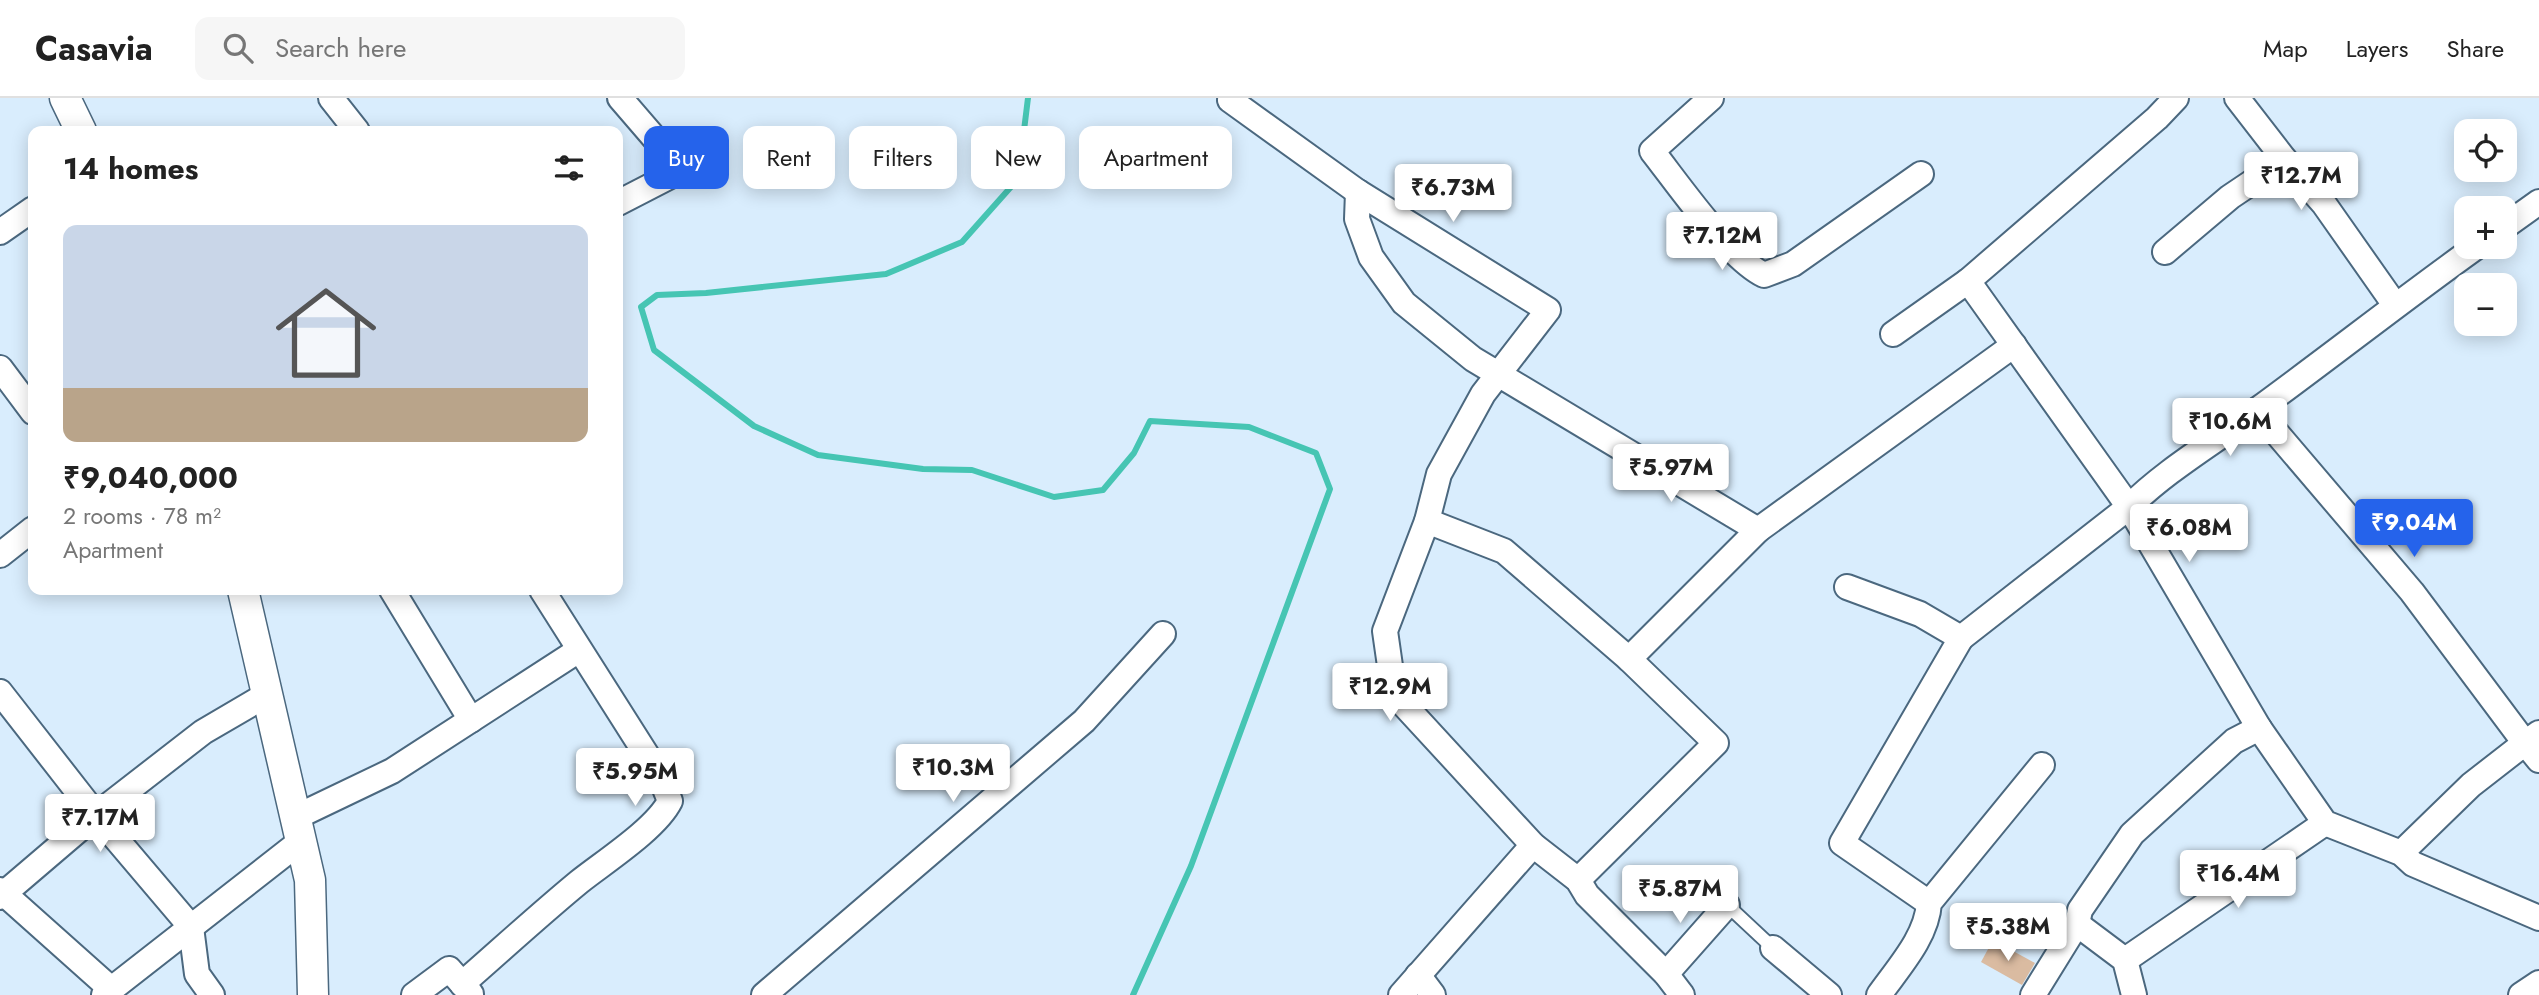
<!DOCTYPE html>
<html lang="en">
<head>
<meta charset="utf-8">
<style>
  body { margin:0; font-family:Jost,sans-serif; background:#f6f6f6; color:#222; height:100vh; display:flex; flex-direction:column; font-size:26px; white-space:nowrap }
  * { box-sizing:border-box; margin:0 }
  p { font-size:23px; color:#767676 }
  .icon { flex:none; width:38px; height:38px; fill:none; stroke:currentColor; stroke-width:2; stroke-linecap:round; stroke-linejoin:round }
  .map { position:relative; flex:1; overflow:hidden }
  .details { position:absolute; left:28px; top:28px; width:595px; height:469px; display:flex; flex-direction:column; background:#fff; border-radius:14px; box-shadow:0 4px 18px #0003 }
  .details>* { flex:none }
  .guide { position:absolute; left:644px; top:28px; width:665px; height:63px; display:flex; gap:14px }
  .tools { position:absolute; left:2454px; top:21px; display:grid; gap:14px }
  .tools a { display:grid; place-items:center; width:63px; height:63px; border-radius:14px; background:#fff; box-shadow:0 4px 18px #0003; font-size:35px }
  .price { position:absolute; translate:-50% -60px; padding:0 16px; border-radius:7px; background:#fff; color:#222; font-size:23px; line-height:46px; filter:drop-shadow(0 2px 4px #0008) }
  .price::after { content:''; position:absolute; left:50%; top:42px; width:21px; height:16px; margin-left:-10px; background:inherit; clip-path:polygon(0 0,100% 0,50% 100%) }
  .price.current { background:#2563eb; color:#fff }
  ul { padding:0; list-style:none }
  li { display:grid; align-content:center; gap:14px; height:371px; padding:0 35px }
  li+li { border-top:2px solid #e0e0e0 }
  li span { display:grid; place-items:center; height:217px; border-radius:14px; color:#555 }
  li>.icon { margin-inline-start:auto }
  span .icon { width:126px; height:126px; fill:#fffc; stroke-width:1 }
  li b { font-size:30px }
  h2 { display:flex; justify-content:space-between; align-items:center; height:84px; padding:0 35px; font-size:30px }
  .pill { padding:0 24px; border-radius:14px; background:#fff; box-shadow:0 4px 18px #0003; font-size:24px; line-height:63px }
  .pill.current { background:#2563eb; color:#fff }
  header { display:flex; align-items:center; gap:42px; box-sizing:border-box; height:98px; padding:0 35px; background:#fff; border-bottom:2px solid #e0e0e0 }
  header strong { font-size:33px }
  nav { display:flex; gap:38px; margin-inline-start:auto; font-size:24px }
  .search { width:490px; height:63px; background:#f6f6f6; display:flex; align-items:center; gap:18px; box-sizing:border-box; padding:0 24px; border-radius:14px; color:#767676; font-size:26px }
  .map>svg:first-child { display:block }
</style>
</head>
<body>
<header>
<strong>Casavia</strong>
<div class="search"><svg class="icon" aria-label="search" viewBox="0 0 24 24"><circle cx="10" cy="10" r="6"/><path d="M15 15l6 6"/></svg>Search here</div>
<nav><a>Map</a><a>Layers</a><a>Share</a></nav>
</header>
<div class="map">
<svg width="2539" height="897" viewBox="0 0 2539 897">
  <rect width="100%" height="100%" fill="#d9edfd"/>
  <g fill="none" stroke-linecap="round" stroke-linejoin="round">
    <!-- stream -->
    <polyline stroke="#46c5b3" stroke-width="6" points="1028,0 1018,81 962,144 886,176 706,195 657,197 641,209 654,252 754,328 818,357 923,371 972,372 1054,399 1103,392 1134,355 1150,323 1249,329 1316,355 1330,391 1191,768 1133,897"/>
  </g>
  <!-- building -->
  <polygon fill="#dabba1" points="1993,842 2035,865 2022,887 1981,864"/>
  <g fill="none" stroke-linecap="round" stroke-linejoin="round">
    <!-- service casing -->
    <g stroke="#4b687f" stroke-width="16">
      <polyline id="service" points="1727,807 1773,850"/>
    </g>
    <!-- minor casing -->
    <g stroke="#4b687f" stroke-width="28">
      <g id="minor">
        <polyline points="331,0 357,33"/>
        <polyline points="1231,0 1230,2 1358,94 1548,212 1483,296 1439,376 1427,423 1385,533 1394,596 1533,747 1578,782 1587,797 1666,876 1682,897"/>
        <path d="M1711 0 1652 53C1678 86 1729 160 1764 177L1793 166 1921 76"/>
        <polyline points="2237,0 2285,62 2324,106 2395,207"/>
        <polyline points="1358,94 1357,121 1371,159 1404,205 1473,261 1758,432 1629,561"/>
        <polyline points="618,105 682,72 620,0"/>
        <polyline points="2504,129 2539,104"/>
        <polyline points="0,134 33,111"/>
        <polyline points="2165,154 2230,99 2285,62"/>
        <polyline points="1968,183 2129,409 2259,630 2325,725 2401,755 2413,766 2539,820"/>
        <polyline points="1893,236 1968,183 2157,20 2176,0"/>
        <polyline points="0,270 33,314"/>
        <polyline points="2257,312 2412,494 2525,645 2539,635"/>
        <polyline points="1427,423 1504,453 1629,561 1716,645 1578,782"/>
        <polyline points="1758,432 2014,247"/>
        <polyline points="0,457 33,431"/>
        <polyline points="1847,489 1920,516 1961,540 1842,745 1929,805"/>
        <polyline points="392,492 471,622"/>
        <path d="M1961 540 2129 409C2167 371 2215 344 2257 312 2331 258 2402 202 2476 149"/>
        <polyline points="0,594 96,717 203,634 268,596"/>
        <polyline points="296,719 392,673 579,552"/>
        <polyline points="2401,755 2471,687 2525,645 2539,662"/>
        <polyline points="0,792 111,891"/>
        <polyline points="0,799 96,717 191,829 197,876 212,897"/>
        <polyline points="2077,826 2125,862 2134,897"/>
        <polyline points="1773,850 1829,897"/>
        <polyline points="2125,862 2325,725"/>
        <polyline points="1666,876 1727,807"/>
        <polyline points="1418,877 1433,897"/>
        <path d="M462 886C501 852 539 817 579 784 604 764 656 731 670 703L660 678 542 492"/>
        <polyline points="104,897 301,743"/>
        <polyline points="414,897 449,871 471,896"/>
        <polyline points="764,897 1084,623 1163,536"/>
        <polyline points="1401,897 1533,747"/>
        <path d="M1879 897C1898 870 1927 839 1929 805L2042 667"/>
        <polyline points="2033,897 2077,826 2080,812 2132,736 2234,643 2259,630"/>
        <polyline points="2521,897 2539,885"/>
      </g>
    </g>
    <!-- tertiary casing -->
    <g stroke="#4b687f" stroke-width="33">
      <g id="tertiary">
        <polyline points="65,0 81,33"/>
        <polyline points="243,492 310,782 313,897"/>
      </g>
    </g>
    <!-- service -->
    <use href="#service" stroke="#fff" stroke-width="12"/>
    <!-- minor -->
    <use href="#minor" stroke="#fff" stroke-width="24"/>
    <!-- tertiary -->
    <use href="#tertiary" stroke="#fff" stroke-width="30"/>
  </g>
</svg>
<div class="tools">
<a><svg class="icon" aria-label="locate" viewBox="0 0 24 24"><circle cx="12" cy="12" r="6"/><path d="M12 2v4M12 18v4M2 12h4M18 12h4"/></svg></a>
<a>+</a>
<a>−</a>
</div>
<b class="price" style="left:2301px;top:114px">₹12.7M</b>
<b class="price" style="left:1453px;top:126px">₹6.73M</b>
<b class="price" style="left:1722px;top:174px">₹7.12M</b>
<b class="price" style="left:2230px;top:360px">₹10.6M</b>
<b class="price" style="left:1671px;top:406px">₹5.97M</b>
<b class="price current" style="left:2414px;top:461px">₹9.04M</b>
<b class="price" style="left:2189px;top:466px">₹6.08M</b>
<b class="price" style="left:1390px;top:625px">₹12.9M</b>
<b class="price" style="left:953px;top:706px">₹10.3M</b>
<b class="price" style="left:635px;top:710px">₹5.95M</b>
<b class="price" style="left:100px;top:756px">₹7.17M</b>
<b class="price" style="left:2238px;top:812px">₹16.4M</b>
<b class="price" style="left:1680px;top:827px">₹5.87M</b>
<b class="price" style="left:2008px;top:865px">₹5.38M</b>
<div class="guide">
<a class="pill current">Buy</a>
<a class="pill">Rent</a>
<a class="pill">Filters</a>
<a class="pill">New</a>
<a class="pill">Apartment</a>
</div>
<section class="details">
<h2>14 homes<svg class="icon" aria-label="filters" viewBox="0 0 24 24"><path d="M4 7h16M4 17h16"/><circle cx="9" cy="7" r="2"/><circle cx="15" cy="17" r="2"/></svg></h2>
<ul>
<li><span style="background:linear-gradient(#c9d6e8 75%,#b9a48a 0)"><svg class="icon" aria-label="home" viewBox="0 0 24 24"><path d="M3 11l9-7 9 7M6 9v11h12V9"/></svg></span><div><b>₹9,040,000</b><p>2 rooms · 78 m²</p><p>Apartment</p></div></li>
</ul>
</section>
</div>
</body>
</html>
